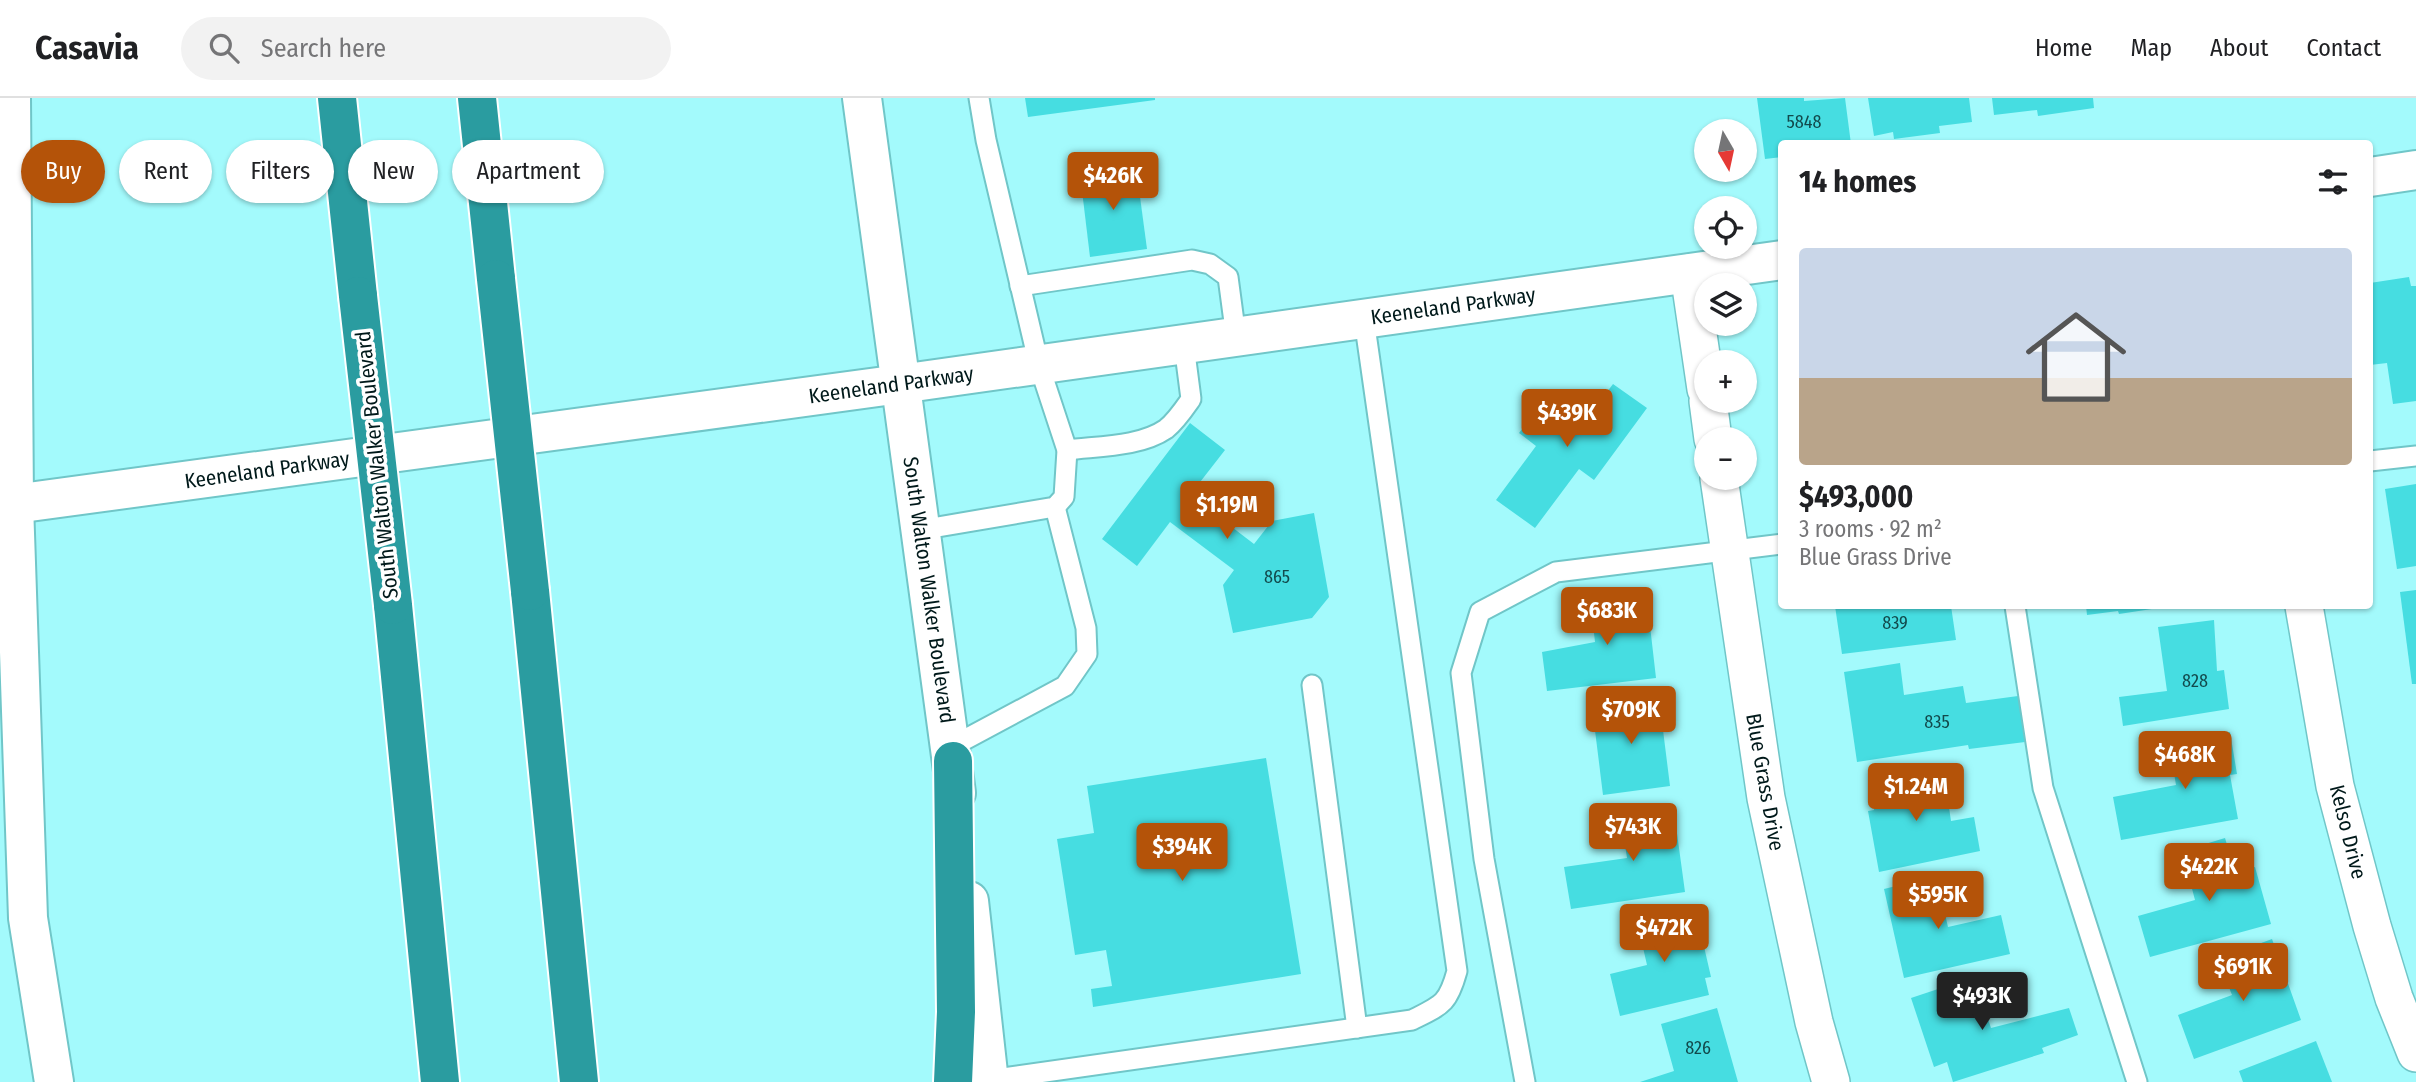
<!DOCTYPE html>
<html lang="en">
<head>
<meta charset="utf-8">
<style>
  body { margin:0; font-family:"Fira Sans Condensed",sans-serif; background:#f2f2f2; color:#202124; height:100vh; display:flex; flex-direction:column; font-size:26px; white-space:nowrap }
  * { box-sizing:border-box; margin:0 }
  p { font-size:23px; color:#757577 }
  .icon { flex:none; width:38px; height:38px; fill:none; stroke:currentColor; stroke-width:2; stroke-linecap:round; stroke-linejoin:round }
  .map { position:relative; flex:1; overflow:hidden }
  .drawer { position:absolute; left:1778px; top:42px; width:595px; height:469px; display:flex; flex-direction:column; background:#fff; border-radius:7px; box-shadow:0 2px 5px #0004 }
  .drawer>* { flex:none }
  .banner { position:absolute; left:21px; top:42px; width:665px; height:63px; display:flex; gap:14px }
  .needle { width:46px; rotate:171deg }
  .buttons { position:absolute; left:1694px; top:21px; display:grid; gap:14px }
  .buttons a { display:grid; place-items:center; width:63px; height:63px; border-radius:50%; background:#fff; box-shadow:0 2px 5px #0004; font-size:35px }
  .price { position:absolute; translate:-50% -60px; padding:0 16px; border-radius:7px; background:#b45309; color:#fff; font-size:23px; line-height:46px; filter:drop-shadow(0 2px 4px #0008) }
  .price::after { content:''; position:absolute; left:50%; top:42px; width:21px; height:16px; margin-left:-10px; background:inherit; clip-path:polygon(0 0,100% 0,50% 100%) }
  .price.active { background:#222; color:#fff }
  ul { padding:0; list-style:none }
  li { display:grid; align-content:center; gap:14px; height:371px; padding:0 21px }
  li span { display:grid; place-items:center; height:217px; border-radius:7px; color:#555 }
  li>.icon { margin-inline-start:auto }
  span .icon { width:126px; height:126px; fill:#fffc; stroke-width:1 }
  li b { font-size:30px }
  h2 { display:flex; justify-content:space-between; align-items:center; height:84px; padding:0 21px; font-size:30px }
  .tag { padding:0 24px; border-radius:32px; background:#fff; box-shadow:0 2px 5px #0004; font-size:24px; line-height:63px }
  .tag.active { background:#b45309; color:#fff }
  header { display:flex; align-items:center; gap:42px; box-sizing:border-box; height:98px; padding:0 35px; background:#fff; border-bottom:2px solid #e0e0e0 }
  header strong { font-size:33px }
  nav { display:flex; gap:38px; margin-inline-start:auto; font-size:24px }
  .search { width:490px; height:63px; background:#f2f2f2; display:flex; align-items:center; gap:18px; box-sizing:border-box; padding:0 24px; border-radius:38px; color:#757577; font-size:26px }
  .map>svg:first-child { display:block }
</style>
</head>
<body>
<header>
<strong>Casavia</strong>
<div class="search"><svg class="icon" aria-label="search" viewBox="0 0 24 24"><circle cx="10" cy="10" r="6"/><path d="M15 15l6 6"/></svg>Search here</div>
<nav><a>Home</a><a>Map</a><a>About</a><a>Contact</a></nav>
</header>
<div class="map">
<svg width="2416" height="984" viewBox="0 0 2416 984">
  <rect width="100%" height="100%" fill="#a3fafc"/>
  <!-- building -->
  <g fill="#46dde1">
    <polygon points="1025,0 1155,0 1155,2 1028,19"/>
    <polygon points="1757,0 1804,0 1804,3 1845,0 1851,46 1782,46 1782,59 1765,61"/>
    <polygon points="1868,0 1969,0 1972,24 1939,28 1940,35 1894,41 1893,34 1874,38"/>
    <polygon points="1992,0 2093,0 2094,10 2038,18 2037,12 1994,17"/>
    <polygon points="1136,69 1147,151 1090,159 1080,76"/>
    <polygon points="2409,179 2411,188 2416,188 2416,303 2393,306 2387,265 2370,267 2370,185"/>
    <polygon points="1613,286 1647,310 1594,382 1579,371 1535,430 1496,402 1536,348 1519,335 1551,293 1577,312 1582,306 1592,314"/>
    <polygon points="1190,325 1225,352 1190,397 1254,446 1272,423 1314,415 1329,499 1312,520 1233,535 1223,487 1234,472 1170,424 1137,468 1102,441"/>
    <polygon points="2416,386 2416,468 2397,471 2385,391"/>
    <polygon points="2416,492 2416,586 2412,586 2400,494"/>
    <polygon points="1646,493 1656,580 1547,593 1542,554 1595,544 1590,500"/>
    <polygon points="1835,508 1951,508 1956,542 1842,556"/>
    <polygon points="2086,508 2165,508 2165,509 2119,516 2118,513 2087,517"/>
    <polygon points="2214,522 2217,573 2224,572 2229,611 2123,628 2119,599 2167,593 2158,529"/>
    <polygon points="1900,565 1904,597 1963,588 1966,605 2018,598 2025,644 1969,651 1968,647 1857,664 1844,574"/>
    <polygon points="1659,600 1670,688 1603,697 1592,608"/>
    <polygon points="2230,634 2237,676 2230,677 2238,721 2121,742 2113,699 2176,687 2169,645"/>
    <polygon points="1266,660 1301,876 1093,909 1091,891 1112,888 1106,852 1075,857 1057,741 1094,735 1087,688"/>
    <polygon points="1926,672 1929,691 1946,689 1951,723 1974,719 1980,753 1879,774 1868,713 1874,712 1868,681"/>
    <polygon points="1673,706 1685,794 1571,811 1564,769 1627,760 1620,714"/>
    <polygon points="2225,740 2231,760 2240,757 2244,772 2255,769 2271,826 2150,859 2138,818 2195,802 2182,753"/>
    <polygon points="1936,778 1948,829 2001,817 2010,856 1904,880 1884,791"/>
    <polygon points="1687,807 1694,833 1700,831 1711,879 1705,880 1709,897 1620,918 1610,876 1647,867 1636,819"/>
    <polygon points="2272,841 2301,922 2194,961 2178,917 2232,897 2218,861"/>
    <polygon points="1974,879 1991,930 2069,910 2078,937 2042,950 2044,955 1953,984 1947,964 1934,969 1911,900"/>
    <polygon points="1717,910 1738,984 1640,984 1674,973 1661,926"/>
    <polygon points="2316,943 2332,984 2243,984 2239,973"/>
  </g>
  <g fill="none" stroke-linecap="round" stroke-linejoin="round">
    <!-- service casing -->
    <g stroke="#70c6c8" stroke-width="23">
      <g id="service">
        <polyline points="1020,188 1192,162 1210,166 1228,179 1236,239"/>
        <path d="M1067 352C1098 348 1140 349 1166 331 1176 323 1184 311 1191 301L1184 247"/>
        <polyline points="2370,363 2416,358"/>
        <polyline points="920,432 1055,409 1064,399 1067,352 1039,267 986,42 979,0"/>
        <polyline points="2015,508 2043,690 2137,984"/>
        <polyline points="1312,587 1357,930"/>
        <polyline points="951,649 1065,588 1087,556 1086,530 1055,409"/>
        <path d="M989 982 1412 922C1442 907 1448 906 1457 873L1364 221"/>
        <polyline points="1525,984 1484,761 1461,575 1480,514 1556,474 1782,446"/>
      </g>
    </g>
    <!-- minor casing -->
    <g stroke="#70c6c8" stroke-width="40">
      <g id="minor">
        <polyline points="1689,175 1706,291"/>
        <polyline points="1708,303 1713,341"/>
        <polyline points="1719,380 1766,700 1814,924 1831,984"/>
        <polyline points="2304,508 2335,688 2372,828 2394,900 2416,955"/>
      </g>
    </g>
    <!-- tertiary casing -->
    <g stroke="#70c6c8" stroke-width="42">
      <g id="tertiary">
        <polyline points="2370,79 2416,72"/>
        <polyline points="0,408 900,286 1782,162"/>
      </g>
    </g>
    <!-- secondary casing -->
    <g stroke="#70c6c8" stroke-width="42">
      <g id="secondary">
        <polyline points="11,0 14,406 28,820 54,984"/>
        <polyline points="862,0 956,695"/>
        <polyline points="969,803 989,984"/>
      </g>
    </g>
    <!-- motorway casing -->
    <g stroke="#fff" stroke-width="42">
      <g id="motorway">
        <polyline points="337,0 358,198"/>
        <polyline points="477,0 496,181"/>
        <polyline points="530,493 579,984"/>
        <polyline points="393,507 440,984"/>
        <polyline points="953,984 956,914 953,663"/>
      </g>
    </g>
    <!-- service -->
    <use href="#service" stroke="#fff" stroke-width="19"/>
    <!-- minor -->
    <use href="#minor" stroke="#fff" stroke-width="37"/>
    <!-- tertiary -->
    <use href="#tertiary" stroke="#fff" stroke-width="38"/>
    <!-- secondary -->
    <use href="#secondary" stroke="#fff" stroke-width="38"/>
    <!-- motorway -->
    <use href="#motorway" stroke="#2a9ca0" stroke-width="38"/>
    <!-- motorway-bridge casing -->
    <g stroke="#fff" stroke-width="42" stroke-linecap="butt">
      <g id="motorway-bridge">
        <polyline points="496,181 530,493"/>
        <polyline points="358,198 393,507"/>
      </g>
    </g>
    <!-- motorway-bridge -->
    <use href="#motorway-bridge" stroke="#2a9ca0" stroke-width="38"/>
  </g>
  <g text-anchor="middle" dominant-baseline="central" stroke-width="7" stroke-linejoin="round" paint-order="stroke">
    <!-- number labels -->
    <g font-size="18" fill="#124a4c">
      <text x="1804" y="24">5848</text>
      <text x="1277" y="479">865</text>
      <text x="1895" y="525">839</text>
      <text x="2195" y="583">828</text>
      <text x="1937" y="624">835</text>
      <text x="1698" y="950">826</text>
    </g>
    <!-- street labels -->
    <g font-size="21" fill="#00191a" stroke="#fff">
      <text transform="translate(1453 208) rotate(-8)">Keeneland Parkway</text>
      <text transform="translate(891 287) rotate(-8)">Keeneland Parkway</text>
      <text transform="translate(377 367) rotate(-96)">South Walton Walker Boulevard</text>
      <text transform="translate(267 372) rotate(-8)">Keeneland Parkway</text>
      <text transform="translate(929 492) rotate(82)">South Walton Walker Boulevard</text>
      <text transform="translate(1765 684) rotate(80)">Blue Grass Drive</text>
      <text transform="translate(2348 734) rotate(76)">Kelso Drive</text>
    </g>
  </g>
</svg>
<div class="buttons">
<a><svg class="needle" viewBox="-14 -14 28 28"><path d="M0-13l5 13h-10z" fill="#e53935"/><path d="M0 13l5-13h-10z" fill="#757577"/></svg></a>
<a><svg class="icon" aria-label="locate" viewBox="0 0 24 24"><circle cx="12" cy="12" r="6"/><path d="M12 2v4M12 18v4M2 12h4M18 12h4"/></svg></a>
<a><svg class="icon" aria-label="layers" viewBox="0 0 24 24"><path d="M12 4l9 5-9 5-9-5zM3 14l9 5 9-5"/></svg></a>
<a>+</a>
<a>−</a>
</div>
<b class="price" style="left:1113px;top:114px">$426K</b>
<b class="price" style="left:1567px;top:351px">$439K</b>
<b class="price" style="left:1227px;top:443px">$1.19M</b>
<b class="price" style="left:1607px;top:549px">$683K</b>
<b class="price" style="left:1631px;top:648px">$709K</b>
<b class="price" style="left:2185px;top:693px">$468K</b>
<b class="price" style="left:1916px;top:725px">$1.24M</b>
<b class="price" style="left:1633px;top:765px">$743K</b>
<b class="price" style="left:1182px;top:785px">$394K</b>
<b class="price" style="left:2209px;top:805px">$422K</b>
<b class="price" style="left:1938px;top:833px">$595K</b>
<b class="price" style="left:1664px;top:866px">$472K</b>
<b class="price" style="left:2243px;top:905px">$691K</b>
<b class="price active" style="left:1982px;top:934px">$493K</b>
<div class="banner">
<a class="tag active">Buy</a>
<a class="tag">Rent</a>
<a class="tag">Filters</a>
<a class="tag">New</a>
<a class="tag">Apartment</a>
</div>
<section class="drawer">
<h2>14 homes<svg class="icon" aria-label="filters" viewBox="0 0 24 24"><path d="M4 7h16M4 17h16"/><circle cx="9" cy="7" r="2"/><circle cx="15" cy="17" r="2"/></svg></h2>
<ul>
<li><span style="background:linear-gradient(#c9d6e8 60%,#b9a48a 0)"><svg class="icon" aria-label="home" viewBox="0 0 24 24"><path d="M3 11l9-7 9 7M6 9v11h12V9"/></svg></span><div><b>$493,000</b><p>3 rooms · 92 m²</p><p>Blue Grass Drive</p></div></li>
</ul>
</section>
</div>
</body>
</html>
